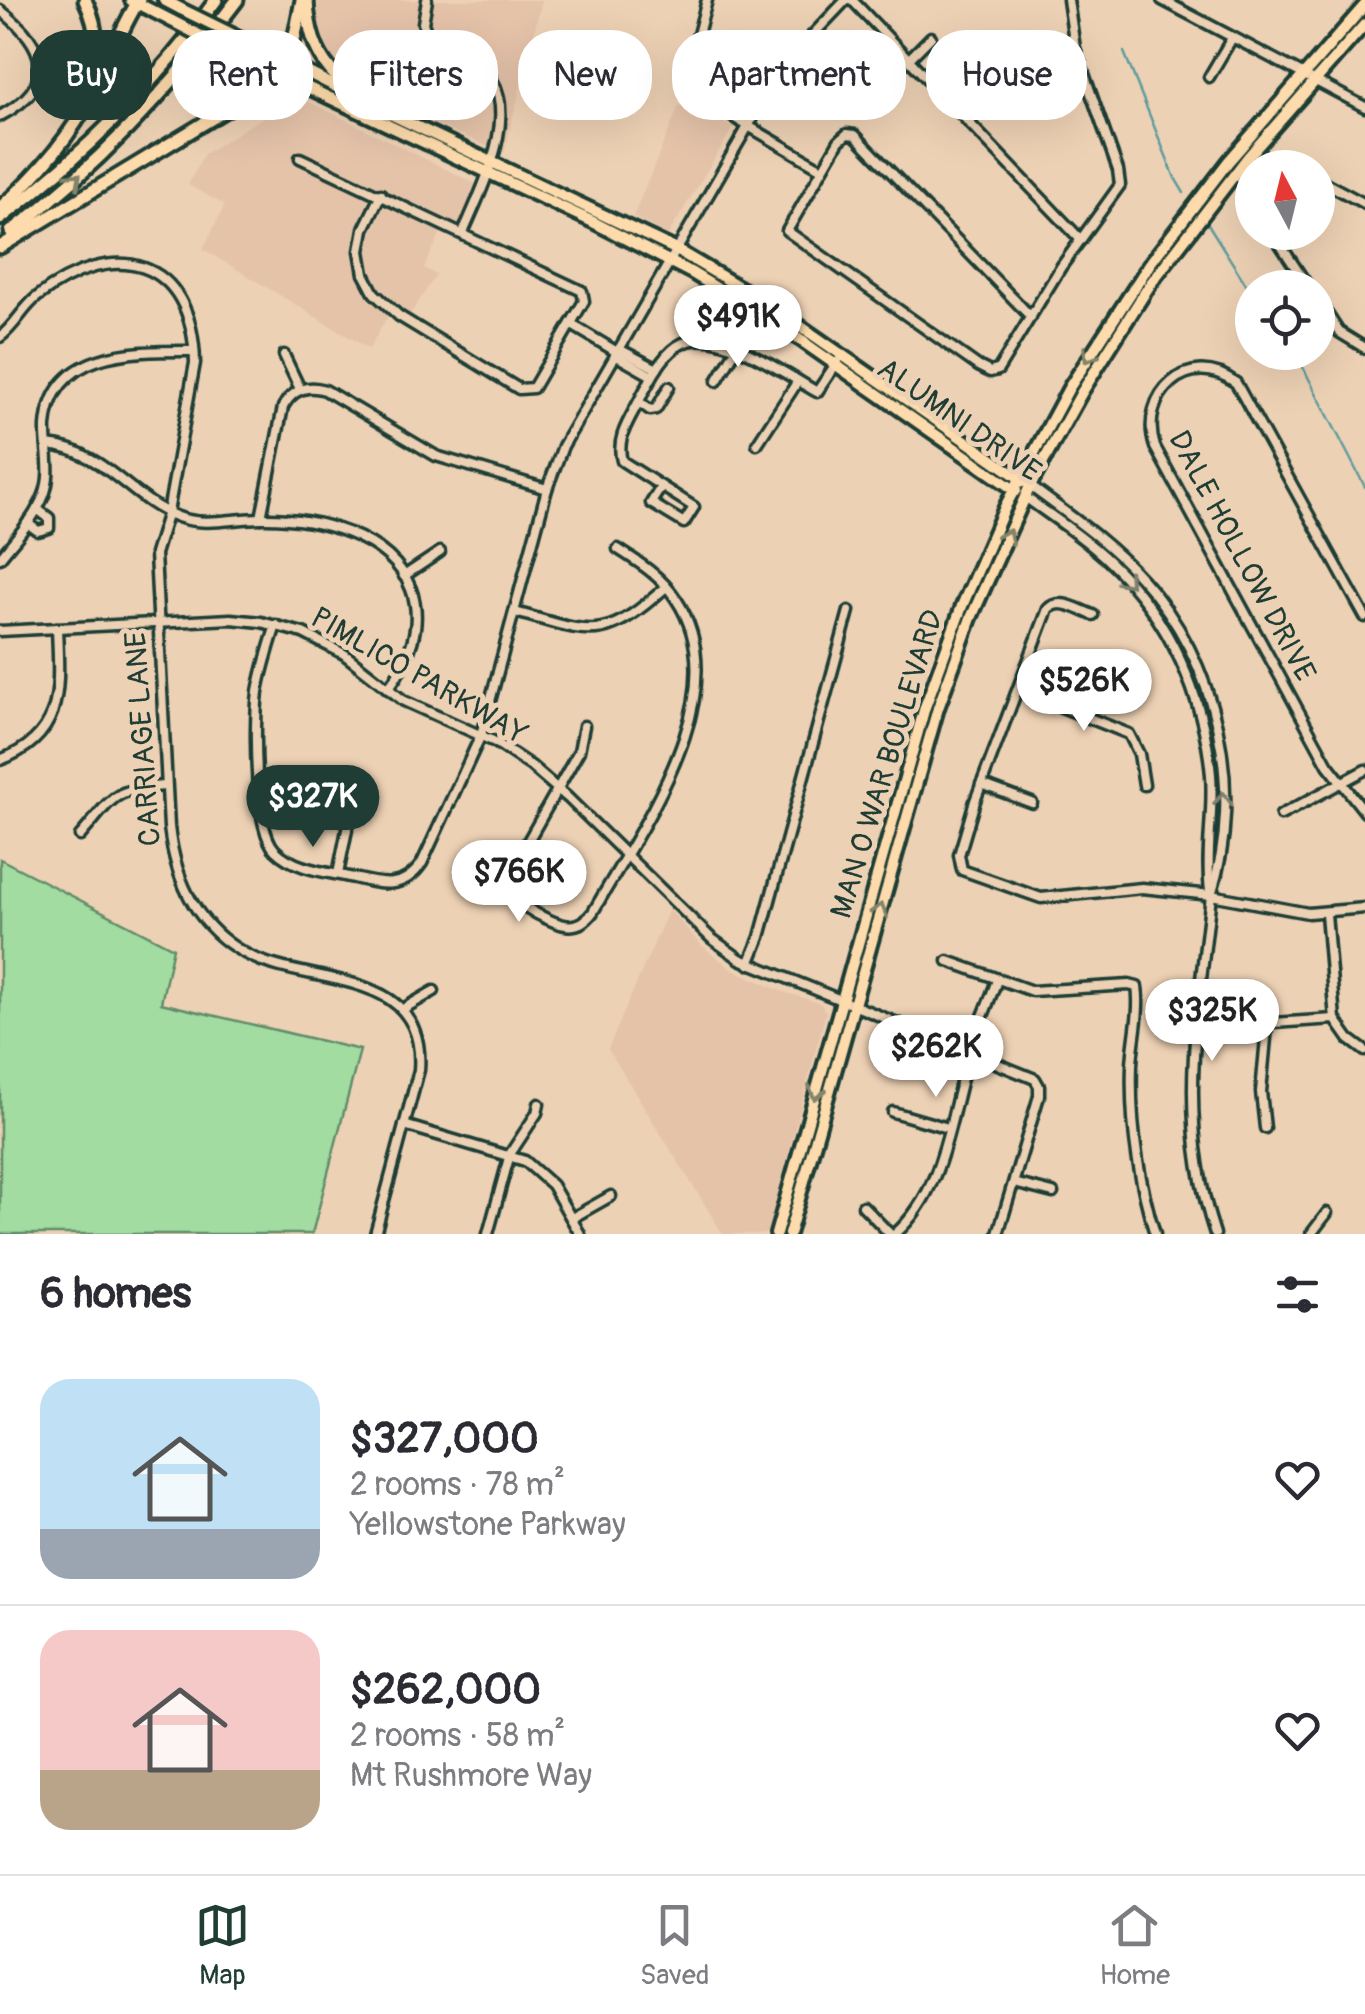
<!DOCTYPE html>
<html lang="en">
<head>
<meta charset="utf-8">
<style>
  body { margin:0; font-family:Pangolin,sans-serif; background:#f7f7f7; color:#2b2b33; height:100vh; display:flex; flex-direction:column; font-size:38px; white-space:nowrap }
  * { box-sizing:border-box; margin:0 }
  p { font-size:32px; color:#7c7c81 }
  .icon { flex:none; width:55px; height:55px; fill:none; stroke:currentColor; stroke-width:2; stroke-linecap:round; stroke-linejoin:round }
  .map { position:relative; height:1234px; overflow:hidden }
  .sheet { display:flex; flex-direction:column; background:#fff; flex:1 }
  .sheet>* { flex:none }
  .banner { position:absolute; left:30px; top:30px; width:1305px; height:90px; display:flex; gap:20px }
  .needle { width:65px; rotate:353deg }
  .fabs { position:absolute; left:1235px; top:150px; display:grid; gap:20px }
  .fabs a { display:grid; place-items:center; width:100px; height:100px; border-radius:50%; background:#fff; box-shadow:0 10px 40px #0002; font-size:50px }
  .price { position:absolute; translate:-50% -85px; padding:0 22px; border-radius:35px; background:#fff; color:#222; font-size:32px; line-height:65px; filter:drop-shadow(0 2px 5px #0008) }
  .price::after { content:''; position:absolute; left:50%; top:60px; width:30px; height:22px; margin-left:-15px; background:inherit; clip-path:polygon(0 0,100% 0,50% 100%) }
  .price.selected { background:#1f3d34; color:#fff }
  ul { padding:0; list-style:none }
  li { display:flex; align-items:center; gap:30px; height:250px; padding:0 40px }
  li+li { border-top:2px solid #e1e1e2 }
  li span { display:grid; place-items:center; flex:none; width:280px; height:200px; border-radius:30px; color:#555 }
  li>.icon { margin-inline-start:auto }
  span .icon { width:120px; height:120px; fill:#fffc; stroke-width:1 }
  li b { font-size:42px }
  h2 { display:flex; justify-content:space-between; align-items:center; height:120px; padding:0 40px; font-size:42px }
  .pill { padding:0 35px; border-radius:40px; background:#fff; box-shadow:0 10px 40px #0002; font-size:35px; line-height:90px }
  .pill.selected { background:#1f3d34; color:#fff }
  .tab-bar { display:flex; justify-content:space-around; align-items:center; height:140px; border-top:2px solid #e1e1e2; background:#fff; font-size:28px; color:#7c7c81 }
  .tab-bar a { display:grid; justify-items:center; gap:5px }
  .tab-bar .selected { color:#1f3d34 }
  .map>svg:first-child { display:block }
</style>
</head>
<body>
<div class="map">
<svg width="1365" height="1234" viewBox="0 0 1365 1234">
  <rect width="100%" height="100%" fill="#edd1b4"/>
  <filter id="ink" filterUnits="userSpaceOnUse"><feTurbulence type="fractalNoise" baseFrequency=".01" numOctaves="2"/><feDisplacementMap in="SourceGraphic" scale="20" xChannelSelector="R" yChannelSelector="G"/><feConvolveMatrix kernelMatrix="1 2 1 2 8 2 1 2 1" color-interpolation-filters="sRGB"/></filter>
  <g filter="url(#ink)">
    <!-- built -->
    <g fill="#e5c3a9">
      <polygon points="319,0 542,0 504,153 421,118 362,86 331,58 316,16"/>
      <polygon points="297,96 478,185 455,236 442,230 424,268 436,275 409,316 393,307 369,349 203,249 225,205 188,185 204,154"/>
      <polygon points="690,104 733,128 668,235 633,217 679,106"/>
      <polygon points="669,909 702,946 732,969 781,991 820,1003 826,1012 767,1234 723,1234 608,1049"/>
    </g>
    <!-- grass -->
    <polygon fill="#a2dca1" stroke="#608c6a" stroke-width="2.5" points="0,859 173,948 161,1003 360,1050 312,1234 0,1234"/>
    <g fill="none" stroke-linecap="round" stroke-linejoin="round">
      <!-- stream -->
      <g stroke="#609c9d" stroke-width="2.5">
        <polyline points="1124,52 1175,178 1184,193"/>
        <polyline points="1208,224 1252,294"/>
        <polyline points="1295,352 1365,487"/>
      </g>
      <!-- minor casing -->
      <g stroke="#1f3d34" stroke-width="15">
        <g id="minor">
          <path d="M427 0 423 23 428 37C443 52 465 54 481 67 526 104 481 190 463 233"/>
          <polyline points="707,0 689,69 692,89 709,103 822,169"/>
          <polyline points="852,0 1081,240"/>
          <polyline points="1162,0 1365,107"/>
          <path d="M0 10C47 45 59 85 0 116"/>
          <polyline points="910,58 931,37"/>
          <polyline points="1209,77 1232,38"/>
          <polyline points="968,122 998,90"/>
          <polyline points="300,158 582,291 584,301 533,388 519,389 399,316 374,293 364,274 360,251 364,229 381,194"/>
          <polyline points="1318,179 1365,204"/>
          <polyline points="1272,232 1309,288"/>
          <polyline points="1318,300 1339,332 1365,348"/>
          <polyline points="1031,317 855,135 847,134 839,141 787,231 978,366 990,372 998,370 1061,267 1120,185 1118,170 1075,48 1068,0"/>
          <polyline points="572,325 617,352"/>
          <path d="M0 337C15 326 22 309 37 297 113 238 193 256 195 363L168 512 155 554 169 827C175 880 196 927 246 954 309 988 427 965 419 1070L375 1234"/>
          <polyline points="619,349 657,369"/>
          <polyline points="284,355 300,389"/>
          <polyline points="615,355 652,376"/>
          <polyline points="717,381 737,348"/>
          <polyline points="639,402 650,410 656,409 669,387"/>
          <polyline points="757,444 798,381"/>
          <path d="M47 445C105 450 129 499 178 517 204 527 235 518 261 518 314 517 390 534 411 589 424 624 409 661 388 689"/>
          <path d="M1030 486C1069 515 1109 542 1142 579 1217 660 1245 790 1211 895 1198 1014 1176 1118 1215 1234"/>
          <path d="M661 487 651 503 684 523 694 507 622 461C615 437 631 418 641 397 651 379 663 352 683 343 718 326 787 375 817 392L838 361"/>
          <path d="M1025 497C1054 518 1085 538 1111 563 1169 618 1204 696 1211 775 1214 814 1205 852 1210 891"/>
          <path d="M261 518 283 407C292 390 307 384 325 390L436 456 547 489"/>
          <polyline points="27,523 38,531 49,528 49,518 37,509"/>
          <path d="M0 558C15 539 35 518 44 495 53 472 45 449 46 426 52 348 137 351 194 351"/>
          <polyline points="404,576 440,552"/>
          <path d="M515 612C592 633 601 645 666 587"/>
          <path d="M1093 615C1079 610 1060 597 1048 609L975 801 959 855 962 870 1041 898 1142 888 1211 895 1308 913 1365 908"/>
          <path d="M1365 617 1236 383C1189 347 1138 395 1155 447L1328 765 1365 812"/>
          <path d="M276 625C269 647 262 669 258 692 254 723 254 829 275 850 295 870 328 872 354 878 382 885 404 890 422 863L481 735 547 489 563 446 783 66 846 0"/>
          <polyline points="0,631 231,619 261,622 303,633 344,654 404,701 495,742 531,766 568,798 711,938 740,959 1035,1079 1039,1086 1039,1096 998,1234"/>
          <polyline points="1019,690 1129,734 1139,754 1144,785"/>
          <path d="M584 726 579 751 515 864C503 890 515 902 537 914 558 925 577 934 593 912 639 830 740 694 676 599 662 577 640 563 618 549"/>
          <path d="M0 760C66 736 59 686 57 628"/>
          <polyline points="981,784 1032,803"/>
          <polyline points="1281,815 1365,770"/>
          <path d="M80 836C115 796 111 789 166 786"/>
          <polyline points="338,874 352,805"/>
          <polyline points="1326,914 1335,1019 1349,1039 1365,1051"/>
          <path d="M948 961 1032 991 1129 985 1137 987C1141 1011 1133 1040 1132 1065 1130 1123 1138 1179 1155 1234"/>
          <polyline points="749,964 760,937 849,611"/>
          <polyline points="403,1009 434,991"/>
          <polyline points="893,1112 948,1128"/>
          <polyline points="404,1125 525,1161 552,1185 580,1234"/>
          <polyline points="1265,1128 1261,1092 1267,1027 1273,1023 1335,1019"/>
          <polyline points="1014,1183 1053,1193"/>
          <polyline points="863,1206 890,1234"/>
          <polyline points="572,1218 611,1196"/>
          <polyline points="488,1234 510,1154 537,1113 539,1104"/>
          <path d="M895 1234C946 1189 949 1116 969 1054 977 1029 988 1005 997 980"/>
          <polyline points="1311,1234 1327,1213"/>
        </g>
      </g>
      <!-- major casing -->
      <g stroke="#1f3d34" stroke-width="18">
        <g id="major">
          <polyline points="131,0 172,21"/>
          <polyline points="164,0 181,9"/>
          <polyline points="236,36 356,97"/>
          <polyline points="226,49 591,221 692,273 799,339 1016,491"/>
          <polyline points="384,111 675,249 770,305 1025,482"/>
          <polyline points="776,1234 925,707 962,606 1006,505 1069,388 1151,262 1228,162 1365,5"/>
          <polyline points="789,1234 938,708 971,618 1030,486 1082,392 1151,283 1248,157 1365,24"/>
        </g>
      </g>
      <!-- highway casing -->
      <g stroke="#1f3d34" stroke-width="19">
        <g id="highway">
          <path d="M307 0C309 64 339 83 389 114"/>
          <path d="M85 92C99 62 100 30 85 0"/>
          <polyline points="257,97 285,84 298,84"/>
          <path d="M0 208C38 175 71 136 94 91 110 60 121 28 139 0"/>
          <path d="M0 219C81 157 156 83 216 0"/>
          <path d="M11 232C98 166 172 87 237 0"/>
          <polyline points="0,247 262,88 294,40 302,0"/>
        </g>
      </g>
      <!-- minor -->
      <use href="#minor" stroke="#edd1b4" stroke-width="8"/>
      <!-- major -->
      <use href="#major" stroke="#fedbac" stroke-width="10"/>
      <!-- highway -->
      <use href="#highway" stroke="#fedbac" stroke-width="11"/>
      <!-- major-bridge casing -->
      <g stroke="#1f3d34" stroke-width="18" stroke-linecap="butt">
        <g id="major-bridge">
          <polyline points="181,9 236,36"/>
          <polyline points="172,21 226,49"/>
        </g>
      </g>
      <!-- major-bridge -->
      <use href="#major-bridge" stroke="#fedbac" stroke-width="10"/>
    </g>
    <!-- one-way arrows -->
    <defs><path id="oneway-chevron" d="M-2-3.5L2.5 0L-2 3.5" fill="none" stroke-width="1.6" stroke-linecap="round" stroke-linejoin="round" transform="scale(2.5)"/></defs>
    <g stroke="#83846a">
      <use href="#oneway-chevron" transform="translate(75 179) rotate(-42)"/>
      <use href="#oneway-chevron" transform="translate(1089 356) rotate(122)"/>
      <use href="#oneway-chevron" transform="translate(1007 536) rotate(-65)"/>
      <use href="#oneway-chevron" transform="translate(880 910) rotate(-74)"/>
      <use href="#oneway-chevron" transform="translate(816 1093) rotate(106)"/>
    </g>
    <g stroke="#7c806e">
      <use href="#oneway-chevron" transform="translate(1127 581) rotate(48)"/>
      <use href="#oneway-chevron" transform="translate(1223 799) rotate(-89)"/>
    </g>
  </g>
  <g text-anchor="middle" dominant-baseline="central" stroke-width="10" stroke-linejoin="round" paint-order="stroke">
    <!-- street labels -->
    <g font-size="30" fill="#1f3d34" stroke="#edd1b4">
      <text transform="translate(959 420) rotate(35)">ALUMNI DRIVE</text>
      <text transform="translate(1242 556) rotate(62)">DALE HOLLOW DRIVE</text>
      <text transform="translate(419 676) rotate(30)">PIMLICO PARKWAY</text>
      <text transform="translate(143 739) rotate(-94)">CARRIAGE LANE</text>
      <text transform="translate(887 764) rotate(-73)">MAN O WAR BOULEVARD</text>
    </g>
  </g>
</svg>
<div class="fabs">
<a><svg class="needle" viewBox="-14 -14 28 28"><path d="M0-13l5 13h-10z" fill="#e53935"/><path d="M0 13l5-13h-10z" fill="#7c7c81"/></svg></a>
<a><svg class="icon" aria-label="locate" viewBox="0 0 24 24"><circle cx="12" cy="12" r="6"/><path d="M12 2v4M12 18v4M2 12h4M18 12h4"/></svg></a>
</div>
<b class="price" style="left:738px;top:370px">$491K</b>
<b class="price" style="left:1084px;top:734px">$526K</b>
<b class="price selected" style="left:313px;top:850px">$327K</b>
<b class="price" style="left:519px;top:925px">$766K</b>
<b class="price" style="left:1212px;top:1064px">$325K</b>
<b class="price" style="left:936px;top:1100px">$262K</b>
<div class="banner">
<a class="pill selected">Buy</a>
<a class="pill">Rent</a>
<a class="pill">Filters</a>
<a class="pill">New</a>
<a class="pill">Apartment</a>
<a class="pill">House</a>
</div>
</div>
<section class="sheet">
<h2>6 homes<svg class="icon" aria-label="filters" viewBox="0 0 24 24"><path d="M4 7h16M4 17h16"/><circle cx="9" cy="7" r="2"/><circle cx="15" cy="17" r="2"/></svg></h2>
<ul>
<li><span style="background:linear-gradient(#bfe0f5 75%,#9aa5b1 0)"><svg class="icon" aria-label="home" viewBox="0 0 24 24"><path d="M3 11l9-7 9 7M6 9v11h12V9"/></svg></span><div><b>$327,000</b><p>2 rooms · 78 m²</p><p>Yellowstone Parkway</p></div><svg class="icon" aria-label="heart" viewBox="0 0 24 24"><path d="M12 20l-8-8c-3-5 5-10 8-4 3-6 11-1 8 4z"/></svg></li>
<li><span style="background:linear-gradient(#f6c9c9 70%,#b9a48a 0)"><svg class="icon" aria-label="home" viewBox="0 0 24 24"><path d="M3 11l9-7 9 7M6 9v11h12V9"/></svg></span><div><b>$262,000</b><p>2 rooms · 58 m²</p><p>Mt Rushmore Way</p></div><svg class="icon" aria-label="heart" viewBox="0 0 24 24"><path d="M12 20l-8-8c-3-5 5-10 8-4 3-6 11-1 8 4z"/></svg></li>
</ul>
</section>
<nav class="tab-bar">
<a class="selected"><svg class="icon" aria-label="map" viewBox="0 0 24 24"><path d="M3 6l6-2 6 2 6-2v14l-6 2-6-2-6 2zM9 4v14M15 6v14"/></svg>Map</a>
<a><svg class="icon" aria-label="saved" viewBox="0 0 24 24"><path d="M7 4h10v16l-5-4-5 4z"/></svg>Saved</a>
<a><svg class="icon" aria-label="home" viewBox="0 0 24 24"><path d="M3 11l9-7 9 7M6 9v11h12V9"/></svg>Home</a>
</nav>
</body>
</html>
